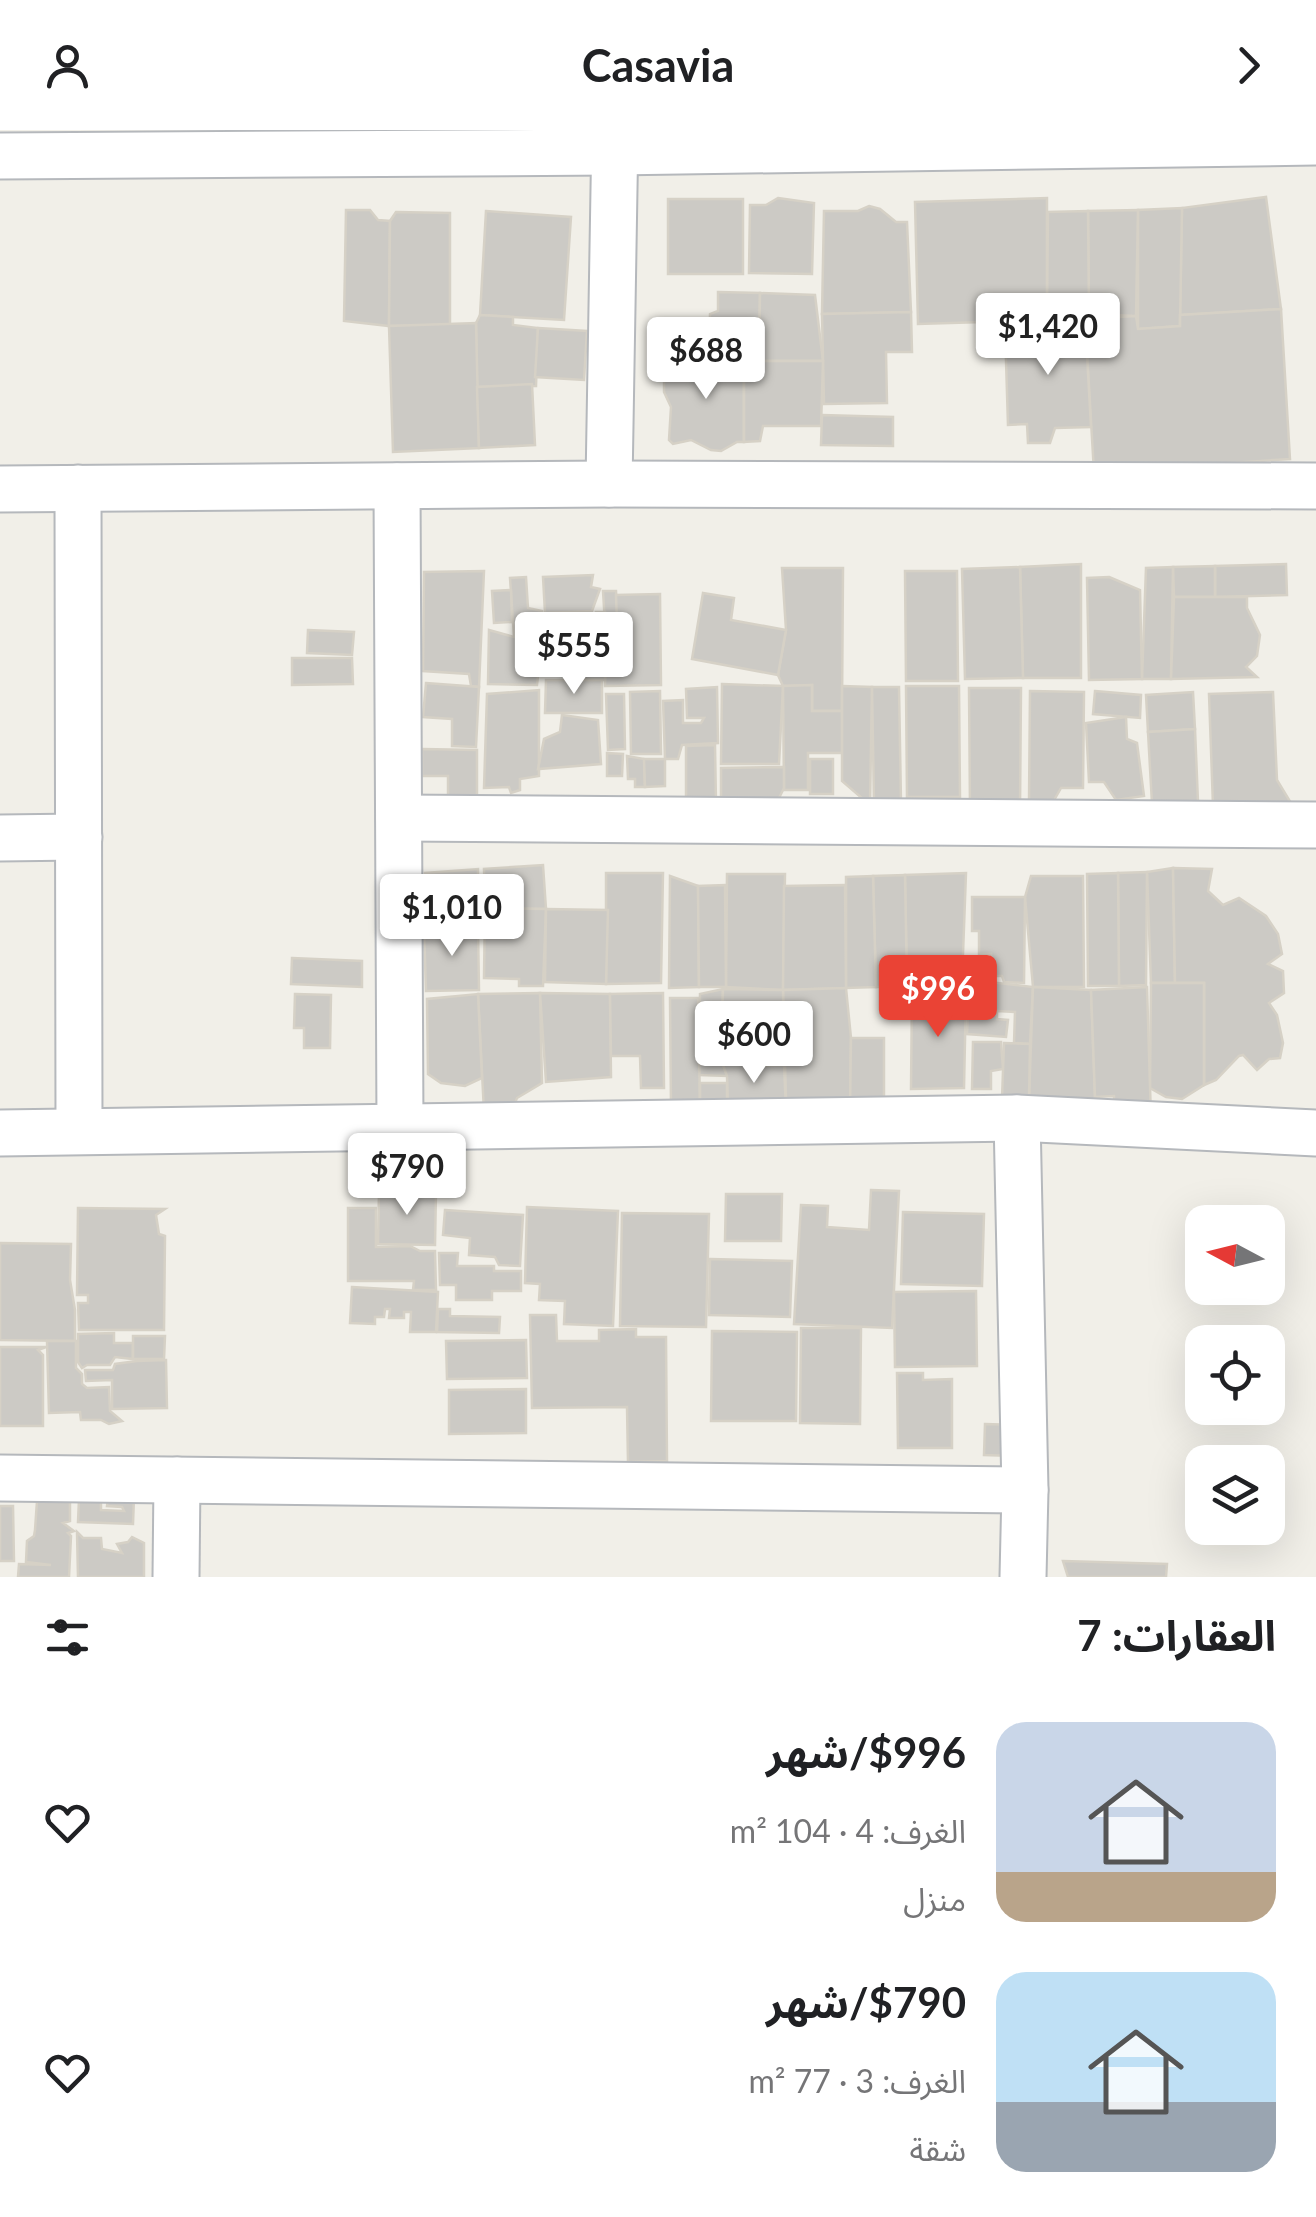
<!DOCTYPE html>
<html lang="ar">
<head>
<meta charset="utf-8">
<style>
  body { margin:0; font-family:Lato,"Noto Sans Arabic",sans-serif; background:#f2f2f2; color:#202124; direction:rtl; height:100vh; display:flex; flex-direction:column; font-size:38px; white-space:nowrap }
  * { box-sizing:border-box; margin:0 }
  p { font-size:32px; color:#757577 }
  .icon { flex:none; width:55px; height:55px; fill:none; stroke:currentColor; stroke-width:2; stroke-linecap:round; stroke-linejoin:round }
  .map { position:relative; height:1447px; overflow:hidden; direction:ltr }
  .side { display:flex; flex-direction:column; background:#fff; flex:1 }
  .side>* { flex:none }
  .needle { width:65px; rotate:277deg }
  .tools { position:absolute; left:1185px; top:1075px; display:grid; gap:20px }
  .tools a { display:grid; place-items:center; width:100px; height:100px; border-radius:20px; background:#fff; box-shadow:0 10px 40px #0002; font-size:50px }
  .price { position:absolute; translate:-50% -85px; padding:0 22px; border-radius:10px; background:#fff; color:#222; font-size:32px; line-height:65px; filter:drop-shadow(0 2px 5px #0008) }
  .price::after { content:''; position:absolute; left:50%; top:60px; width:30px; height:22px; margin-left:-15px; background:inherit; clip-path:polygon(0 0,100% 0,50% 100%) }
  .price.active { background:#ea4335; color:#fff }
  ul { padding:0; list-style:none }
  li { display:flex; align-items:center; gap:30px; height:250px; padding:0 40px }
  li span { display:grid; place-items:center; flex:none; width:280px; height:200px; border-radius:30px; color:#555 }
  li>.icon { margin-inline-start:auto }
  span .icon { width:120px; height:120px; fill:#fffc; stroke-width:1 }
  li b { font-size:42px }
  h2 { display:flex; justify-content:space-between; align-items:center; height:120px; padding:0 40px; font-size:42px }
  header { display:flex; justify-content:space-between; align-items:center; height:130px; padding:0 40px; background:#fff; font-size:45px; font-weight:700 }
  .map>svg:first-child { display:block }
</style>
</head>
<body>
<header><svg class="icon" aria-label="forward" viewBox="0 0 24 24"><path d="M9 5l7 7-7 7"/></svg>Casavia<svg class="icon" aria-label="person" viewBox="0 0 24 24"><circle cx="12" cy="8" r="4"/><path d="M4 21q1-7 8-7t8 7"/></svg></header>
<div class="map">
<svg width="1316" height="1447" viewBox="0 0 1316 1447">
  <rect width="100%" height="100%" fill="#f1efe8"/>
  <!-- building -->
  <g fill="#cccac5" stroke="#d6d1c6" stroke-width="2.5">
    <polygon points="1266,67 1281,179 1180,185 1182,78"/>
    <polygon points="778,68 814,73 812,144 749,143 750,75 766,75"/>
    <polygon points="1047,68 1047,183 1050,190 918,194 915,72"/>
    <rect x="668" y="69" width="75" height="75"/>
    <polygon points="869,76 880,79 896,92 907,92 911,182 822,184 824,81 858,81"/>
    <polygon points="1182,78 1180,196 1138,199 1138,80"/>
    <polygon points="346,80 370,80 378,90 390,91 389,196 344,191"/>
    <polygon points="1138,80 1136,186 1089,184 1088,81"/>
    <polygon points="486,81 571,87 564,190 480,185"/>
    <polygon points="1088,81 1089,184 1047,183 1048,82"/>
    <polygon points="396,82 450,83 450,196 389,196 390,91"/>
    <polygon points="718,162 760,163 759,231 709,231 710,184 718,181"/>
    <polygon points="760,163 815,165 823,231 759,231"/>
    <polygon points="1281,179 1290,329 1094,342 1085,189 1136,186 1138,199 1180,196 1180,185"/>
    <polygon points="911,182 912,222 886,222 887,273 824,274 822,184"/>
    <polygon points="480,185 513,187 513,195 538,198 536,256 477,257 476,193"/>
    <polygon points="1085,189 1091,297 1055,298 1050,313 1028,313 1027,294 1008,295 1005,198"/>
    <polygon points="476,193 479,318 393,322 389,196"/>
    <polygon points="538,198 587,201 584,250 535,247"/>
    <polygon points="670,229 744,231 744,312 737,312 721,321 711,320 691,310 673,314 669,310 671,277 664,262 664,242 670,240"/>
    <polygon points="744,231 823,231 821,296 763,296 760,311 744,312"/>
    <polygon points="532,254 535,315 479,318 477,257"/>
    <polygon points="822,285 893,287 893,316 821,315"/>
    <polygon points="1081,434 1081,548 1023,548 1020,437"/>
    <polygon points="1286,434 1287,465 1215,467 1215,436"/>
    <polygon points="1215,436 1215,467 1174,467 1173,437"/>
    <polygon points="1020,437 1023,548 965,549 962,439"/>
    <polygon points="1173,437 1171,549 1142,549 1146,438"/>
    <polygon points="782,438 843,438 842,581 812,581 812,555 783,556 778,545 786,500"/>
    <polygon points="484,441 479,557 471,556 469,544 423,541 424,442"/>
    <polygon points="905,441 957,441 958,551 906,551"/>
    <polygon points="593,445 591,457 600,459 592,481 545,483 543,447"/>
    <polygon points="526,447 528,478 542,481 543,504 514,507 510,448"/>
    <polygon points="1109,447 1140,460 1142,549 1089,550 1087,448"/>
    <polygon points="511,460 512,492 494,493 492,461"/>
    <polygon points="603,461 616,461 618,493 605,494"/>
    <polygon points="703,463 734,468 731,490 786,500 778,545 692,529"/>
    <polygon points="660,464 661,555 605,556 605,526 618,517 616,465"/>
    <polygon points="1174,467 1247,467 1247,478 1260,505 1257,526 1246,537 1257,547 1171,549"/>
    <polygon points="596,482 605,482 605,550 579,550 580,491 596,491"/>
    <polygon points="308,500 354,502 352,525 307,523"/>
    <polygon points="489,500 514,507 543,504 537,555 488,554"/>
    <polygon points="292,528 352,528 353,554 292,555"/>
    <polygon points="546,550 602,550 602,583 545,583"/>
    <polygon points="426,553 479,557 476,617 452,616 452,589 423,587"/>
    <polygon points="722,554 783,556 779,634 721,634"/>
    <polygon points="812,555 812,581 842,581 843,623 808,623 808,660 784,660 783,556"/>
    <polygon points="842,556 872,557 870,675 842,651"/>
    <polygon points="906,556 959,556 960,667 907,667"/>
    <polygon points="717,557 718,613 682,615 678,629 665,629 663,571 683,570 683,593 701,593 704,588 687,588 686,559"/>
    <polygon points="872,557 899,557 901,673 874,673"/>
    <polygon points="969,558 1021,558 1020,679 970,678"/>
    <polygon points="539,560 539,646 520,649 520,660 511,663 509,657 484,658 487,564"/>
    <polygon points="660,561 661,624 631,624 630,562"/>
    <polygon points="1030,561 1084,562 1083,658 1061,658 1053,672 1029,672"/>
    <polygon points="1095,561 1141,565 1140,588 1093,584"/>
    <polygon points="1193,562 1195,599 1148,602 1146,565"/>
    <polygon points="1273,562 1277,650 1291,673 1213,676 1209,564"/>
    <polygon points="606,564 624,564 625,619 608,620"/>
    <polygon points="562,585 598,590 601,634 538,639 544,609 560,602"/>
    <polygon points="1126,587 1127,609 1137,613 1144,666 1116,670 1104,652 1089,652 1086,593"/>
    <polygon points="1195,599 1198,672 1152,674 1148,602"/>
    <polygon points="715,615 716,674 686,674 686,616"/>
    <polygon points="422,619 477,620 477,676 448,675 448,646 422,646"/>
    <polygon points="607,623 623,624 622,646 607,646"/>
    <polygon points="627,626 644,629 645,657 635,657 635,649 628,649"/>
    <polygon points="644,629 665,629 665,656 645,657"/>
    <rect x="810" y="629" width="23" height="35"/>
    <polygon points="784,637 784,658 775,676 721,678 721,638"/>
    <polygon points="543,735 546,779 485,778 484,739"/>
    <polygon points="1173,738 1175,853 1151,853 1147,742"/>
    <polygon points="1173,738 1212,739 1208,761 1223,775 1239,768 1266,786 1278,804 1282,824 1268,834 1283,841 1284,863 1269,873 1277,885 1283,913 1280,928 1269,929 1257,940 1243,925 1239,926 1216,950 1204,955 1204,853 1175,853"/>
    <polygon points="478,739 478,798 424,799 425,743"/>
    <polygon points="1147,742 1146,855 1119,856 1118,743"/>
    <polygon points="606,743 663,743 661,853 606,854"/>
    <polygon points="966,743 962,851 907,857 905,745"/>
    <polygon points="1118,743 1119,856 1088,856 1087,744"/>
    <polygon points="727,744 785,744 783,860 726,857"/>
    <polygon points="905,745 907,857 876,857 873,746"/>
    <polygon points="670,746 698,756 699,857 669,858"/>
    <polygon points="873,746 876,857 846,858 846,747"/>
    <polygon points="1031,746 1083,746 1084,857 1033,857 1025,767"/>
    <polygon points="725,755 726,857 699,857 698,756"/>
    <polygon points="845,755 846,858 783,860 784,756"/>
    <polygon points="972,767 1025,767 1024,853 1004,852 1002,846 991,846 991,824 979,824 979,801 972,801"/>
    <polygon points="485,778 546,779 543,856 519,856 519,849 484,848"/>
    <polygon points="546,779 608,780 606,854 545,852"/>
    <polygon points="478,798 479,860 426,861 424,799"/>
    <polygon points="292,828 362,831 362,857 291,854"/>
    <polygon points="971,850 1033,857 1030,914 1014,913 1015,882 997,881 997,889 1008,890 1006,907 967,904 968,886 976,886 976,880 969,880"/>
    <polygon points="1151,853 1204,853 1204,955 1182,969 1166,967 1150,958"/>
    <polygon points="1033,857 1091,860 1095,967 1091,986 1029,970"/>
    <polygon points="1147,857 1151,989 1115,991 1114,966 1095,967 1091,860"/>
    <polygon points="846,858 851,908 850,980 786,969 783,860"/>
    <polygon points="723,859 721,929 727,946 699,945 700,864"/>
    <polygon points="723,859 783,860 784,935 759,936 759,928 721,929"/>
    <polygon points="912,861 966,862 964,958 911,959"/>
    <polygon points="540,863 542,953 517,968 512,980 484,982 478,864"/>
    <polygon points="540,863 610,864 611,947 546,952"/>
    <polygon points="663,863 664,958 641,958 640,926 611,926 610,864"/>
    <polygon points="295,864 331,865 330,918 304,918 304,898 294,898"/>
    <polygon points="478,864 482,948 465,956 441,953 428,944 427,869"/>
    <polygon points="670,868 698,868 700,976 671,976"/>
    <polygon points="851,908 884,908 884,980 850,980"/>
    <polygon points="973,912 1001,912 1003,939 991,941 991,959 972,959"/>
    <polygon points="1004,913 1030,914 1029,970 1002,969"/>
    <polygon points="759,928 759,936 784,935 786,980 728,982 727,946 721,929"/>
    <rect x="700" y="953" width="27" height="33"/>
    <polygon points="871,1060 899,1061 892,1198 794,1194 801,1075 828,1076 827,1097 869,1100"/>
    <polygon points="379,1061 436,1061 435,1115 378,1114"/>
    <polygon points="726,1064 782,1064 781,1111 725,1111"/>
    <polygon points="527,1077 618,1081 613,1196 564,1194 565,1171 539,1170 540,1154 525,1153"/>
    <polygon points="78,1078 165,1079 156,1085 159,1104 165,1106 164,1200 79,1200 78,1173 88,1173 88,1165 77,1165"/>
    <polygon points="348,1078 376,1078 376,1117 410,1116 420,1121 435,1121 436,1160 413,1160 414,1151 348,1151"/>
    <polygon points="445,1080 523,1085 520,1136 499,1135 495,1127 469,1125 470,1108 443,1105"/>
    <polygon points="903,1082 984,1084 982,1156 901,1154"/>
    <polygon points="622,1083 709,1084 706,1197 620,1196"/>
    <polygon points="0,1113 71,1114 70,1150 75,1180 75,1211 0,1210"/>
    <polygon points="439,1123 458,1123 457,1136 494,1136 494,1141 521,1141 521,1161 492,1161 492,1170 456,1170 456,1155 440,1155"/>
    <polygon points="710,1129 792,1131 790,1187 709,1185"/>
    <polygon points="352,1157 438,1162 436,1202 410,1202 411,1182 404,1182 404,1188 389,1188 390,1179 385,1179 384,1187 375,1187 375,1194 350,1193"/>
    <polygon points="976,1161 977,1236 895,1237 894,1162"/>
    <polygon points="438,1179 450,1179 450,1186 500,1187 499,1203 437,1202"/>
    <polygon points="530,1185 556,1185 557,1211 599,1211 599,1200 636,1199 636,1207 666,1207 667,1331 628,1332 627,1277 532,1278"/>
    <polygon points="801,1198 861,1198 860,1294 800,1293"/>
    <polygon points="712,1201 797,1202 796,1291 711,1291"/>
    <polygon points="114,1203 114,1213 133,1213 133,1229 115,1227 110,1235 87,1235 82,1238 78,1232 78,1204"/>
    <polygon points="133,1206 165,1206 164,1229 133,1229"/>
    <polygon points="526,1210 527,1248 447,1249 446,1211"/>
    <polygon points="47,1211 76,1211 76,1238 82,1244 82,1254 87,1258 109,1257 110,1281 122,1291 109,1294 101,1290 81,1290 80,1282 49,1283"/>
    <polygon points="0,1217 46,1217 38,1220 43,1225 43,1296 0,1296"/>
    <polygon points="166,1230 167,1278 112,1279 112,1250 86,1251 85,1240 113,1240 115,1234 137,1231"/>
    <polygon points="897,1243 923,1243 923,1250 952,1249 952,1318 898,1318"/>
    <polygon points="526,1259 526,1303 449,1304 449,1260"/>
    <polygon points="985,1294 1016,1295 1014,1326 984,1325"/>
    <polygon points="109,1360 134,1367 133,1394 78,1392 79,1369 101,1370 101,1380 124,1381 122,1377 107,1376"/>
    <polygon points="37,1371 70,1372 70,1391 63,1393 74,1401 68,1403 71,1406 69,1447 18,1447 19,1434 51,1435 26,1432 27,1411 34,1406 35,1400"/>
    <polygon points="0,1376 13,1376 14,1431 0,1431"/>
    <polygon points="77,1402 83,1408 101,1408 102,1419 122,1423 117,1414 128,1412 132,1407 144,1413 144,1447 78,1447"/>
    <polygon points="1063,1431 1167,1434 1166,1447 1068,1447"/>
  </g>
  <g fill="none" stroke-linecap="round" stroke-linejoin="round">
    <!-- minor casing -->
    <g stroke="#b5b8bc" stroke-width="49">
      <g id="minor">
        <polyline points="0,26 614,22 1316,12"/>
        <polyline points="609,354 615,0"/>
        <polyline points="397,356 400,996"/>
        <polyline points="78,358 79,1000"/>
        <polyline points="0,359 609,354 1316,356"/>
        <polyline points="399,688 1316,695"/>
        <polyline points="0,708 79,707"/>
        <polyline points="1017,988 1025,1360 1023,1447"/>
        <polyline points="0,1003 1017,988 1316,1003"/>
        <polyline points="0,1348 1025,1360"/>
        <polyline points="176,1447 177,1350"/>
      </g>
    </g>
    <!-- minor -->
    <use href="#minor" stroke="#fff" stroke-width="45"/>
  </g>
</svg>
<div class="tools">
<a><svg class="needle" viewBox="-14 -14 28 28"><path d="M0-13l5 13h-10z" fill="#e53935"/><path d="M0 13l5-13h-10z" fill="#757577"/></svg></a>
<a><svg class="icon" aria-label="locate" viewBox="0 0 24 24"><circle cx="12" cy="12" r="6"/><path d="M12 2v4M12 18v4M2 12h4M18 12h4"/></svg></a>
<a><svg class="icon" aria-label="layers" viewBox="0 0 24 24"><path d="M12 4l9 5-9 5-9-5zM3 14l9 5 9-5"/></svg></a>
</div>
<b class="price" style="left:1048px;top:248px">$1,420</b>
<b class="price" style="left:706px;top:272px">$688</b>
<b class="price" style="left:574px;top:567px">$555</b>
<b class="price" style="left:452px;top:829px">$1,010</b>
<b class="price active" style="left:938px;top:910px">$996</b>
<b class="price" style="left:754px;top:956px">$600</b>
<b class="price" style="left:407px;top:1088px">$790</b>
</div>
<section class="side">
<h2>العقارات: 7<svg class="icon" aria-label="filters" viewBox="0 0 24 24"><path d="M4 7h16M4 17h16"/><circle cx="9" cy="7" r="2"/><circle cx="15" cy="17" r="2"/></svg></h2>
<ul>
<li><span style="background:linear-gradient(#c9d6e8 75%,#b9a48a 0)"><svg class="icon" aria-label="home" viewBox="0 0 24 24"><path d="M3 11l9-7 9 7M6 9v11h12V9"/></svg></span><div><b>$996/شهر</b><p>الغرف: 4 · 104 m²</p><p>منزل</p></div><svg class="icon" aria-label="heart" viewBox="0 0 24 24"><path d="M12 20l-8-8c-3-5 5-10 8-4 3-6 11-1 8 4z"/></svg></li>
<li><span style="background:linear-gradient(#bfe0f5 65%,#9aa5b1 0)"><svg class="icon" aria-label="home" viewBox="0 0 24 24"><path d="M3 11l9-7 9 7M6 9v11h12V9"/></svg></span><div><b>$790/شهر</b><p>الغرف: 3 · 77 m²</p><p>شقة</p></div><svg class="icon" aria-label="heart" viewBox="0 0 24 24"><path d="M12 20l-8-8c-3-5 5-10 8-4 3-6 11-1 8 4z"/></svg></li>
</ul>
</section>
</body>
</html>
